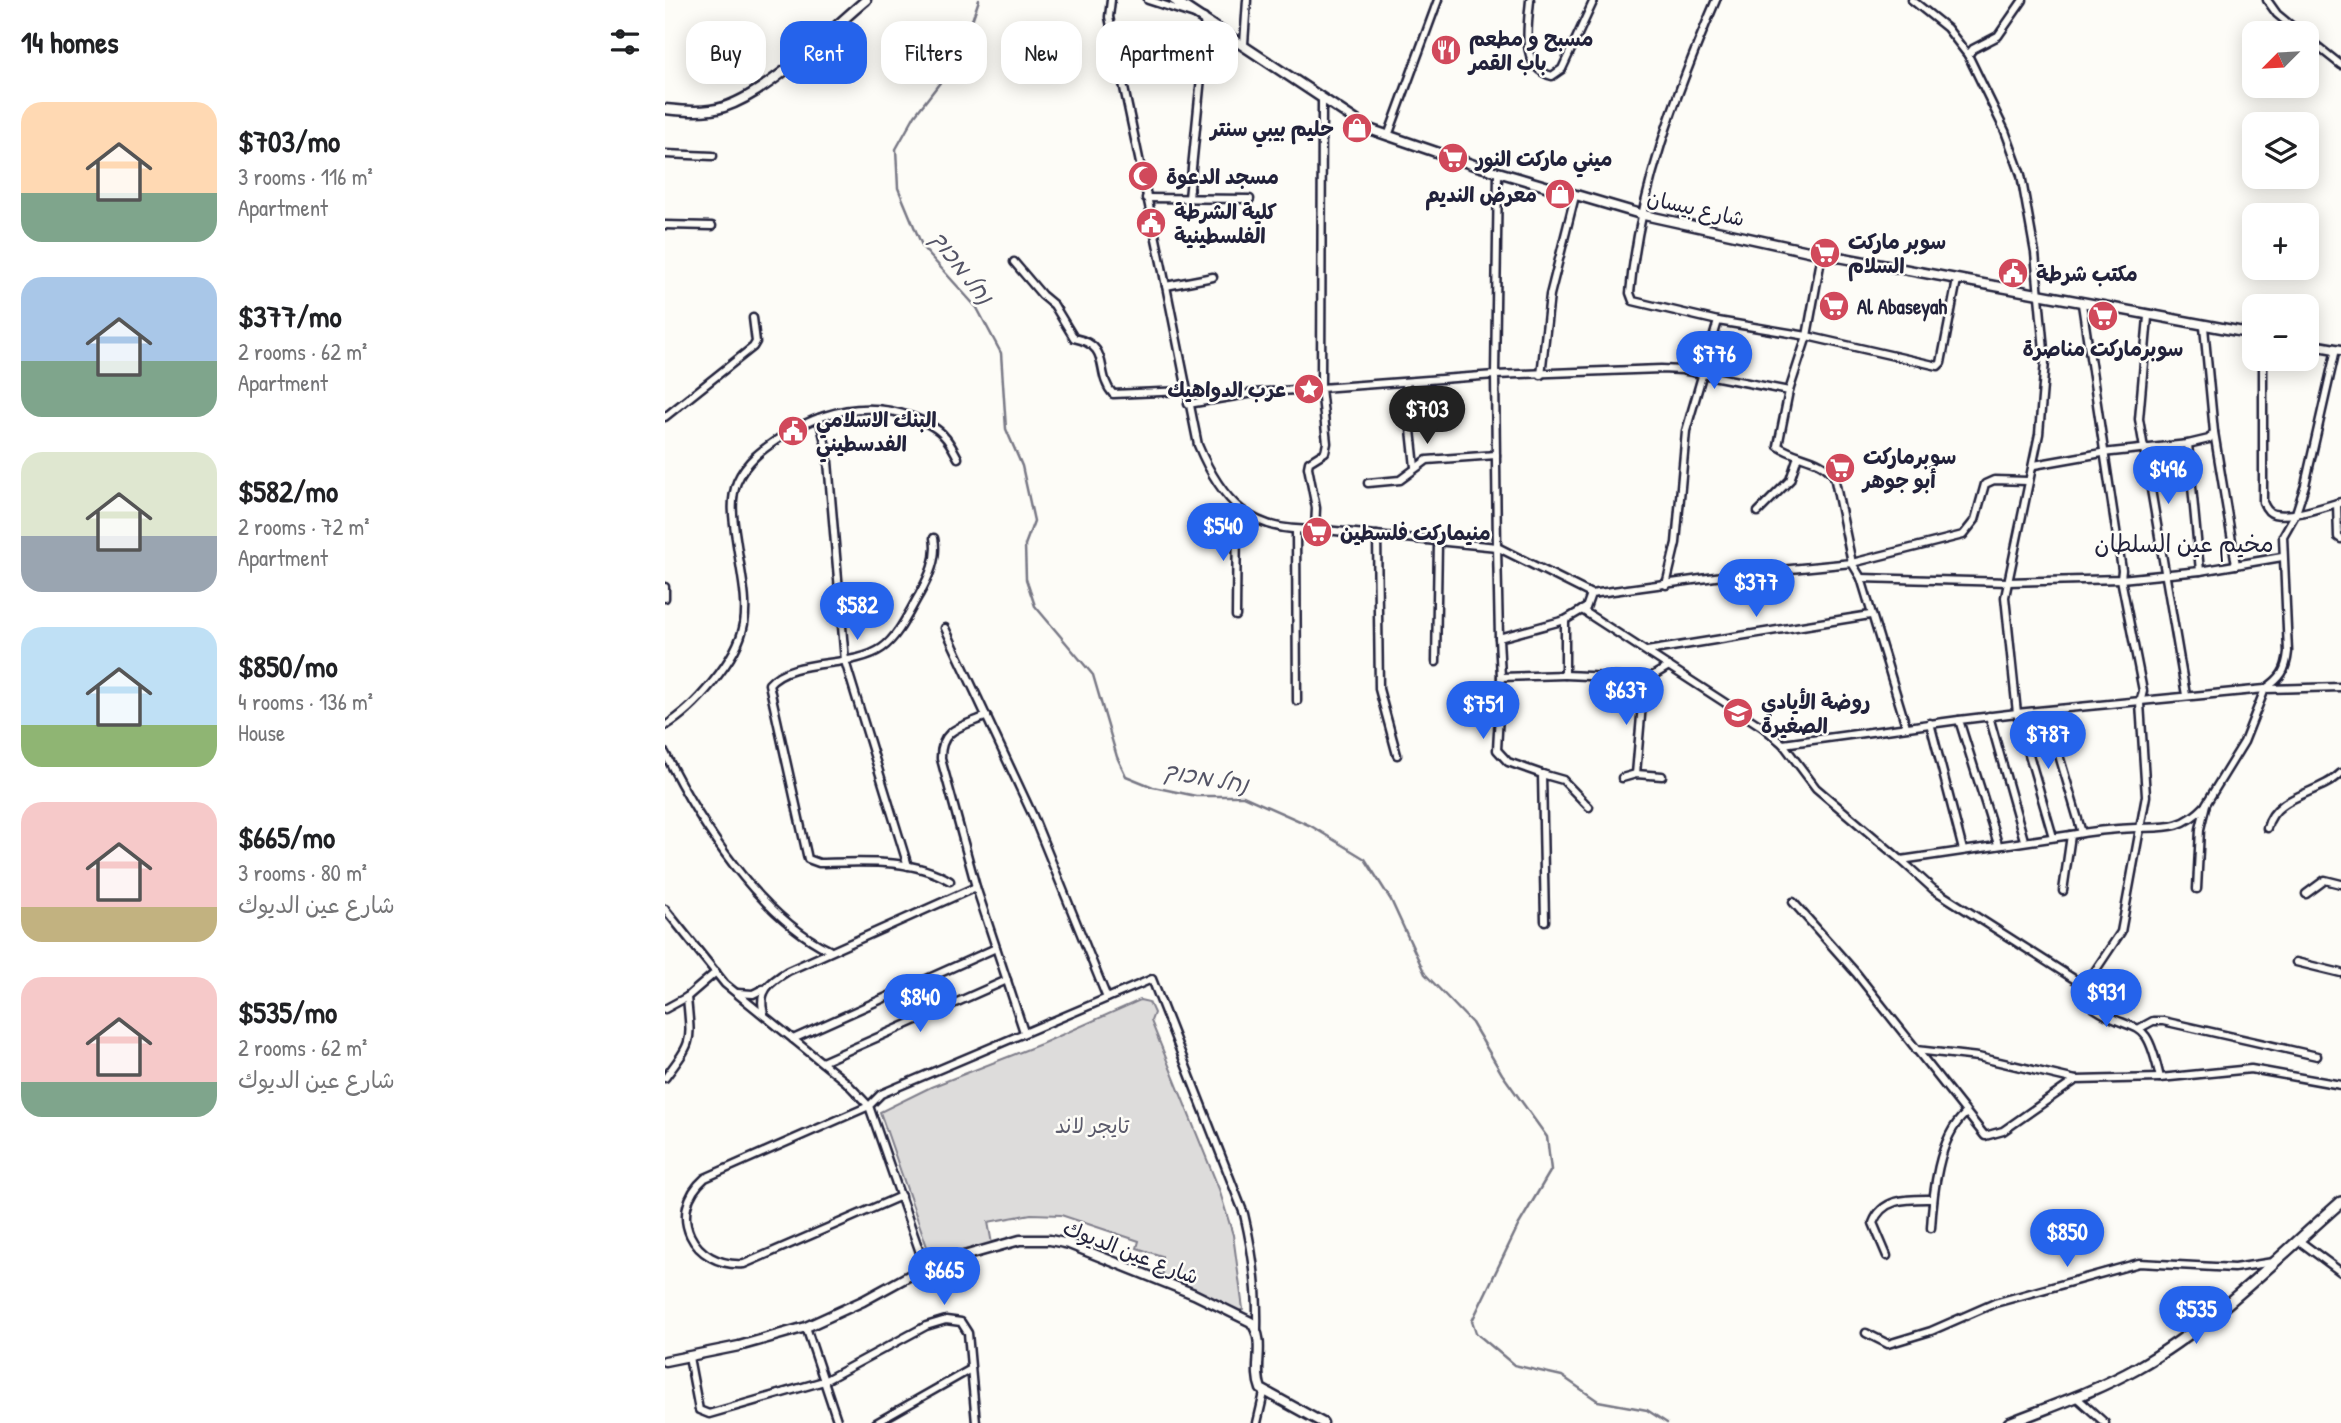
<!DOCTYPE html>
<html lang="en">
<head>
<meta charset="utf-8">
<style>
  body { margin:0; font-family:"Patrick Hand","Playpen Sans Arabic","Playpen Sans Hebrew",sans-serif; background:#f6f6f6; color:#202124; height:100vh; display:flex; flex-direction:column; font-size:26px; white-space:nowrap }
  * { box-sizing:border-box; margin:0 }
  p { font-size:23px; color:#757577 }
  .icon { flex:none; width:38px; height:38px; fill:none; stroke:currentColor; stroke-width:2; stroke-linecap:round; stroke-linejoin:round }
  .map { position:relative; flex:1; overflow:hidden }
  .side { display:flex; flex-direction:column; background:#fff; width:665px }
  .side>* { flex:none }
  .hud { position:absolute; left:21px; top:21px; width:665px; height:63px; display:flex; gap:14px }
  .needle { width:46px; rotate:246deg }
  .tools { position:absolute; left:1577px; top:21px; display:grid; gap:14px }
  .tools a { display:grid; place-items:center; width:77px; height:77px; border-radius:14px; background:#fff; box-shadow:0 4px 18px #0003; font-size:35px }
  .price { position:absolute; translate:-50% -60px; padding:0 16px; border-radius:24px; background:#2563eb; color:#fff; font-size:23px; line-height:46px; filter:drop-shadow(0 2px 4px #0008) }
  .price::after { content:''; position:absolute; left:50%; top:42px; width:21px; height:16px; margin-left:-10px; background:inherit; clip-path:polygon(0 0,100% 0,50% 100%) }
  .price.current { background:#222; color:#fff }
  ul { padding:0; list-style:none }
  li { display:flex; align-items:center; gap:21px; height:175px; padding:0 21px }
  li span { display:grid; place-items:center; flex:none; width:196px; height:140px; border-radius:21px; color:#555 }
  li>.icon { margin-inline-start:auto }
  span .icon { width:84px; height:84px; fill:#fffc; stroke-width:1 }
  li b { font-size:30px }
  h2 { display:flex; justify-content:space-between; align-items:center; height:84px; padding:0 21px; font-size:30px }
  .pill { padding:0 24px; border-radius:21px; background:#fff; box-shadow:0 4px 18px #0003; font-size:24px; line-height:63px }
  .pill.current { background:#2563eb; color:#fff }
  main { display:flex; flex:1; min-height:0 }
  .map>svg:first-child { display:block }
</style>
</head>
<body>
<main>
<section class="side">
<h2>14 homes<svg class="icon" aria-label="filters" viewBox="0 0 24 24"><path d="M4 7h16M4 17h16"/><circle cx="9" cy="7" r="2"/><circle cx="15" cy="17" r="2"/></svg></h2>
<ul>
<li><span style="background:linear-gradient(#ffd9b3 65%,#7fa58c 0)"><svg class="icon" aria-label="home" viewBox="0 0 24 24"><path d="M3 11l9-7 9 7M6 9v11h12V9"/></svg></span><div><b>$703/mo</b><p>3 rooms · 116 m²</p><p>Apartment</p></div></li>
<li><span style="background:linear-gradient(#a9c7e8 60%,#7fa58c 0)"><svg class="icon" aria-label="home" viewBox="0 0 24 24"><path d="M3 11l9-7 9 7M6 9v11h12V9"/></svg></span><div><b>$377/mo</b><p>2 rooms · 62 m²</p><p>Apartment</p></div></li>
<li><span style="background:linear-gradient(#dfe7d0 60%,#9aa5b1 0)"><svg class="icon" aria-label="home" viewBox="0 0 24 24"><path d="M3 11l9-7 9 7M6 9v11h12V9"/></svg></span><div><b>$582/mo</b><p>2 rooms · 72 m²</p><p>Apartment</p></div></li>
<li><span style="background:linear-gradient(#bfe0f5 70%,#8fb573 0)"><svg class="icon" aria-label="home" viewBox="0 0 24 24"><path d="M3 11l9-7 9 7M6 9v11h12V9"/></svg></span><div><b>$850/mo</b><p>4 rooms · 136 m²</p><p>House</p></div></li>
<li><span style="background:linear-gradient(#f6c9c9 75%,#c2b280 0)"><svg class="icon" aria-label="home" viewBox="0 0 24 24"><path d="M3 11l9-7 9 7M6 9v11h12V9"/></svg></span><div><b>$665/mo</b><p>3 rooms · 80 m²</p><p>شارع عين الديوك</p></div></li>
<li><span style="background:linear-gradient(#f6c9c9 75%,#7fa58c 0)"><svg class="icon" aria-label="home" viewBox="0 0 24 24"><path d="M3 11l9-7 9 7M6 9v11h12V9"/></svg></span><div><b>$535/mo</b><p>2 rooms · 62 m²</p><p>شارع عين الديوك</p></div></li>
</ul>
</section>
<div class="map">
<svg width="1676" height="1423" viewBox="0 0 1676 1423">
  <rect width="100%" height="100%" fill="#fdfcf7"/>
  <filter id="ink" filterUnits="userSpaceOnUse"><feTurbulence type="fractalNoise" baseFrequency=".0143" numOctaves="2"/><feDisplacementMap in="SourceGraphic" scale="14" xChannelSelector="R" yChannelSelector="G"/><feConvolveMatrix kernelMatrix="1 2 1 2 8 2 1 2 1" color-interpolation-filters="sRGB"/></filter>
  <g filter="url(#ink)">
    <!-- green -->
    <polygon fill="#dddcdb" stroke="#807f8b" stroke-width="2" points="475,1000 484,1002 489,1013 486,1021 554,1189 568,1235 578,1309 573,1312 498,1277 497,1256 472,1248 474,1241 396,1215 366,1214 323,1222 327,1244 266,1258 215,1112 266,1087 376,1044"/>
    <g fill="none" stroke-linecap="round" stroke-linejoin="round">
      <!-- stream -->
      <polyline stroke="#787885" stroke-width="2.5" points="314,0 294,58 250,115 231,149 233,188 258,248 312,308 336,353 341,429 357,466 369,521 360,545 361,579 370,606 428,675 452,757 461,776 488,787 531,796 578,796 646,826 700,859 726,900 760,974 807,1023 837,1074 882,1137 886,1170 853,1226 807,1321 811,1333 849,1365 897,1376 933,1401 982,1410 1002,1423"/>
      <!-- minor casing -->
      <g stroke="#22223b" stroke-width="11">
        <g id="minor">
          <polyline points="446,0 444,17 501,286"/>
          <polyline points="483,0 539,18 540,37 524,198"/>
          <path d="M865 0C863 26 854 68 887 76L897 69 929 0"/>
          <path d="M1051 0C1011 93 974 191 965 293L968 301 1053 321"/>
          <polyline points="1247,0 1282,28 1303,55 1308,49 1333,36 1358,0"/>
          <polyline points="1602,0 1612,14 1635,33"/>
          <polyline points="1642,38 1676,65"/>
          <polyline points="579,44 582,0"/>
          <path d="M1303 55 1340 131 1356 175 1370 253 1380 361 1374 434 1340 597 1352 713 1600 689C1616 678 1621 671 1623 652L1618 536 1631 513 1640 485 1671 349"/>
          <polyline points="723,136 773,0"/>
          <polyline points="0,154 48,156"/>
          <polyline points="481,198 585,199"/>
          <polyline points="0,225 47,226"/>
          <path d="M349 262 377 295 389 305 409 338C448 346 429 373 448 394L520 391"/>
          <path d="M548 277 501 286 533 445C556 500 586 534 650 529L832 547 830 375 996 369 1017 370 1124 391 1113 446C1132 459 1155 457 1169 476L1187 563 1065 575 926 594 921 608 917 610 1099 728 1118 744 1151 788 1236 860 1406 835"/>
          <polyline points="1417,304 1457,570 1456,579 1478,691 1475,703 1481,796 1456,932 1420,986"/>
          <polyline points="1483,317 1474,419 1521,695"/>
          <path d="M1598 359V502C1600 507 1604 513 1609 514 1628 518 1658 507 1676 502"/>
          <polyline points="876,375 885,295 910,196"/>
          <polyline points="741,383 750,467"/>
          <polyline points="1124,391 1142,336 1157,254"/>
          <polyline points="523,404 589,393 656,388 657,100"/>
          <polyline points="0,417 88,347 91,342 88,318"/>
          <polyline points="154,418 162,450 180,661 243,866"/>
          <polyline points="1549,432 1571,565"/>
          <polyline points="1523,444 1535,571"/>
          <polyline points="1369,465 1437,453 1523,444 1544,439 1549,432 1539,327"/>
          <polyline points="703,483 735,480 762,460 831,455"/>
          <polyline points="1672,503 1673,537 1676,539"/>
          <polyline points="1093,512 1125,480 1133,456"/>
          <polyline points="650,529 651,508 643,467 644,462 660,452 662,443 656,388 830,375 833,172"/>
          <polyline points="631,530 632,701"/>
          <polyline points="712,535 714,689 732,755"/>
          <path d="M269 538C273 558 264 577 254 595 244 612 233 637 217 648 187 669 127 657 104 684L143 859 154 863C197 862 247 858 285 881"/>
          <polyline points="1196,578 1343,582 1456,579 1535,571 1617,557"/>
          <polyline points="1001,585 1011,543 1021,431 1053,321 1142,336 1273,366 1276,363 1292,280"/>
          <polyline points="0,587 0,598"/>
          <polyline points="571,616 572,509"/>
          <polyline points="280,628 368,816 442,998"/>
          <polyline points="834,638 832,547 926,594"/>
          <polyline points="982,651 1205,615"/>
          <polyline points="771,662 773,542"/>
          <polyline points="900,675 969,678 979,681 1004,666"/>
          <polyline points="836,677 900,675 900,620"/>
          <polyline points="1381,711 1417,833"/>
          <path d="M322 716C297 727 275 728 276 759L311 887 359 1032"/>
          <polyline points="1324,716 1359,840"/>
          <polyline points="1265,723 1298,850"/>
          <path d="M0 726C17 716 34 699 47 683 91 629 82 610 72 545 69 524 64 502 72 482 81 461 98 449 116 437 157 411 202 400 247 417 258 421 272 427 279 436 285 442 289 451 293 458"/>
          <polyline points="1241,726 1196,578 1187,563 1298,535 1310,520 1320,484 1329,480 1363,481"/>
          <polyline points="1118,744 1294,720"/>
          <path d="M0 753C34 822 94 916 164 950"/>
          <polyline points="877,774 898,780 924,807"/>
          <polyline points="971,774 979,681"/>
          <polyline points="957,778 971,774 997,776"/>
          <path d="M1602 828C1610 794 1654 795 1676 773"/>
          <polyline points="1333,844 1294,720 1352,713 1388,837"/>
          <path d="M1236 860 1268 889 1420 986 1425 994 1429 1008C1474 1038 1480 1011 1495 1078L1586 1069 1676 1085"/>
          <polyline points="1532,889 1535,829 1541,804 1579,742 1600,689 1676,687"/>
          <path d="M1398 891 1406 835C1427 831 1449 829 1471 828 1501 827 1517 830 1540 806"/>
          <polyline points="1641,894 1660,880 1676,884"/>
          <polyline points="1128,902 1191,973 1320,1136 1338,1131 1411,1080 1495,1078"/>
          <path d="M0 909 60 984 181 1082 204 1106 40 1178C0 1213 28 1268 79 1264L236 1196"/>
          <polyline points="880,921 877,774 843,762 832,750 836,677 834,638 900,620 917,610"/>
          <polyline points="1631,962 1676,973"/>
          <polyline points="72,993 88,994 98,989"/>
          <polyline points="0,1009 22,997 51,972"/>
          <path d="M99 1014C92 991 105 982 123 971L311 887"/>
          <polyline points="1475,1028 1488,1021 1498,1021 1652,1056"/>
          <polyline points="128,1039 331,948"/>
          <polyline points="1251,1050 1313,1057 1411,1080"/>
          <polyline points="157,1062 342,980"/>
          <path d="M0 1078C29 1039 26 1044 22 997"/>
          <path d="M1266 1228C1268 1194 1273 1138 1300 1114"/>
          <polyline points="1633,1240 1676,1272"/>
          <path d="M1222 1256 1208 1223C1218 1197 1244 1199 1268 1199"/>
          <path d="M260 1267 204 1106 216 1094 487 979 579 1214C588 1252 593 1290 592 1329"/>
          <polyline points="141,1327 173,1423"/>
          <polyline points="1201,1333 1223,1344 1266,1331 1330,1303 1474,1263 1569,1268 1608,1262"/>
          <polyline points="24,1357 34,1410 44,1414 159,1381 261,1326 281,1320 296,1322 303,1333 311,1423"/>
          <polyline points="1411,1397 1440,1423"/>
          <polyline points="211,1423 306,1369"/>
          <polyline points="592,1423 599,1393"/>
        </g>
      </g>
      <!-- tertiary casing -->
      <g stroke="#22223b" stroke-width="13">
        <g id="tertiary">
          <polyline points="509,0 704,129 809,165 979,215 1157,254 1589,334"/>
          <path d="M0 109C19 111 41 113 59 107 107 91 161 33 201 0"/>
          <polyline points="1642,344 1676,350"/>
          <path d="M0 1361 74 1346 141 1327 198 1301 260 1267 355 1240H385L404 1244 529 1294 586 1322C602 1342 587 1367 596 1389L658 1423"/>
        </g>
      </g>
      <!-- secondary casing -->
      <g stroke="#22223b" stroke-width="14">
        <path id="secondary" d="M1344 1423C1387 1406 1431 1391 1472 1368 1548 1325 1611 1259 1676 1202"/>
      </g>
      <!-- minor -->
      <use href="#minor" stroke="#fdfcf7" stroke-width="6"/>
      <!-- tertiary -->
      <use href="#tertiary" stroke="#fdfcf7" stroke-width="8"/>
      <!-- secondary -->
      <use href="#secondary" stroke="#fdfcf7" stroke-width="9"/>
    </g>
  </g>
  <!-- icons -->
  <defs>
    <g id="restaurant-disc" transform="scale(1.575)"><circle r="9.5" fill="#d1495b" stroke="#fdfcf7"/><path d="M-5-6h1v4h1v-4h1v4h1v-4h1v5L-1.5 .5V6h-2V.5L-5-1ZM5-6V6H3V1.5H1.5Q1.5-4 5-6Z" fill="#fff"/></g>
    <g id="shop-disc" transform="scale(1.575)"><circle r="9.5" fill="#d1495b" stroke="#fdfcf7"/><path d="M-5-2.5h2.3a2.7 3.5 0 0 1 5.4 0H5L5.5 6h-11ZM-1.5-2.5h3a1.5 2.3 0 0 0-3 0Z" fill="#fff"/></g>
    <g id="supermarket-disc" transform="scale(1.575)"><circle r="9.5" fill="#d1495b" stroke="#fdfcf7"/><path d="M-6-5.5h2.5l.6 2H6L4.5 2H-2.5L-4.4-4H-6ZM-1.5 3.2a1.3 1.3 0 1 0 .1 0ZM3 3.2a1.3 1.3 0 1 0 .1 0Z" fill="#fff"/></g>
    <g id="mosque-disc" transform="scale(1.575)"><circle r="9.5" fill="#d1495b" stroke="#fdfcf7"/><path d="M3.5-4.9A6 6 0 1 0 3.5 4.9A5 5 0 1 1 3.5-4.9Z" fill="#fff"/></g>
    <g id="civic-disc" transform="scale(1.575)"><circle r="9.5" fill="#d1495b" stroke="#fdfcf7"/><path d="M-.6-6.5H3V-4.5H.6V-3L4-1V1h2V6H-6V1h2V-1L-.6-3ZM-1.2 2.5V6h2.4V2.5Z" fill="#fff"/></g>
    <g id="sight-disc" transform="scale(1.575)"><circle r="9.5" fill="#d1495b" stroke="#fdfcf7"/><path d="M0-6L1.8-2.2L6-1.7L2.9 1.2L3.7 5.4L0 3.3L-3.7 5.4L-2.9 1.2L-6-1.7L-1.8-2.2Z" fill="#fff"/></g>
    <g id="school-disc" transform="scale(1.575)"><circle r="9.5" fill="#d1495b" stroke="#fdfcf7"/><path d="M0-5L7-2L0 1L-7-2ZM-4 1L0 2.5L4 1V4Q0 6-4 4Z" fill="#fff"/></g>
  </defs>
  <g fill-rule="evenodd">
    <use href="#restaurant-disc" x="781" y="50"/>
    <use href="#shop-disc" x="692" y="128"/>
    <use href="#supermarket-disc" x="788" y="158"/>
    <use href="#mosque-disc" x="478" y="176"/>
    <use href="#shop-disc" x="895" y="194"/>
    <use href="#civic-disc" x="486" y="223"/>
    <use href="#supermarket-disc" x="1160" y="253"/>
    <use href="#civic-disc" x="1348" y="273"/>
    <use href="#supermarket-disc" x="1169" y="306"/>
    <use href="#supermarket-disc" x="1438" y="316"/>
    <use href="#sight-disc" x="644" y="389"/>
    <use href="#civic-disc" x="128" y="431"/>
    <use href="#supermarket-disc" x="1175" y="468"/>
    <use href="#supermarket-disc" x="652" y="532"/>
    <use href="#school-disc" x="1073" y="713"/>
  </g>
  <g text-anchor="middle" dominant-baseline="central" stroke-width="5" stroke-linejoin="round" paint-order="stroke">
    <!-- poi labels -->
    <g font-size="21" font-weight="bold" fill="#22223b" stroke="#fdfcf7" text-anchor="start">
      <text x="804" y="38">مسبح و مطعم<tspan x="804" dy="24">باب القمر</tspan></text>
      <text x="669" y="128" text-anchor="end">حليم بيبي سنتر</text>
      <text x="811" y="158">ميني ماركت النور</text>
      <text x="501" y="176">مسجد الدعوة</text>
      <text x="872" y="194" text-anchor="end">معرض النديم</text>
      <text x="509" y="211">كلية الشرطة<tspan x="509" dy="24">الفلسطينية</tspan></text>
      <text x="1183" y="241">سوبر ماركت<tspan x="1183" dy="24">السلام</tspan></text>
      <text x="1371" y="273">مكتب شرطة</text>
      <text x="1192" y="306">Al Abaseyah</text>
      <text x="1438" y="348" text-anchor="middle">سوبرماركت مناصرة</text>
      <text x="621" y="389" text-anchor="end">عرب الدواهيك</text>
      <text x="151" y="419">البنك الاسلامي<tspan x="151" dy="24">الفدسطيني</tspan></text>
      <text x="1198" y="456">سوبرماركت<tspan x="1198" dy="24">أبو جوهر</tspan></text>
      <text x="675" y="532">منيماركت فلسطين</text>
      <text x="1096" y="701">روضة الأيادي<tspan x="1096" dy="24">الصغيرة</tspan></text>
    </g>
    <!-- street labels -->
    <g font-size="21" fill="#22223b" stroke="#fdfcf7">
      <text transform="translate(1031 208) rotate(13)">شارع بيسان</text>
      <text transform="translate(466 1252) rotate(21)">شارع عين الديوك</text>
    </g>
    <!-- park labels -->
    <g font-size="21" fill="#5a5a6b" stroke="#fdfcf7">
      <text x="427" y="1125">تايجر لاند</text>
    </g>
    <!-- water labels -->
    <g font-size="23" font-style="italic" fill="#545466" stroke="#fdfcf7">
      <text transform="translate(297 267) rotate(52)">נחל מכוך</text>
      <text transform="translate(541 777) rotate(10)">נחל מכוך</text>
    </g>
    <!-- quarter labels -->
    <g font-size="24" fill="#22223b" stroke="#fdfcf7">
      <text x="1519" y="543">مخيم عين السلطان</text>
    </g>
  </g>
</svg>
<div class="tools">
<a><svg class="needle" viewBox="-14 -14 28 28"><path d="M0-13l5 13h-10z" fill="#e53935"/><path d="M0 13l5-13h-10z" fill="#757577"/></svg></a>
<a><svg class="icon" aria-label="layers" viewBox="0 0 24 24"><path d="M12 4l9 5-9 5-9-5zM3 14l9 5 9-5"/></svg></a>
<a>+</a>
<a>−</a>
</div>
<b class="price" style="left:1049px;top:391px">$776</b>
<b class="price current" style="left:762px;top:446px">$703</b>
<b class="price" style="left:1503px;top:506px">$496</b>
<b class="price" style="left:558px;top:563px">$540</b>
<b class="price" style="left:1091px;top:619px">$377</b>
<b class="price" style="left:192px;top:642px">$582</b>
<b class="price" style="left:961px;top:727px">$637</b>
<b class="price" style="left:818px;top:741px">$751</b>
<b class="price" style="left:1383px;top:771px">$787</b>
<b class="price" style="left:1441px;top:1029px">$931</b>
<b class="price" style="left:255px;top:1034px">$840</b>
<b class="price" style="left:1402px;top:1269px">$850</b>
<b class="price" style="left:279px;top:1307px">$665</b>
<b class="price" style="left:1531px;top:1346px">$535</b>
<div class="hud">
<a class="pill">Buy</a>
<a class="pill current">Rent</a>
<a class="pill">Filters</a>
<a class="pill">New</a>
<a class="pill">Apartment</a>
</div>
</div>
</main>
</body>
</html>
